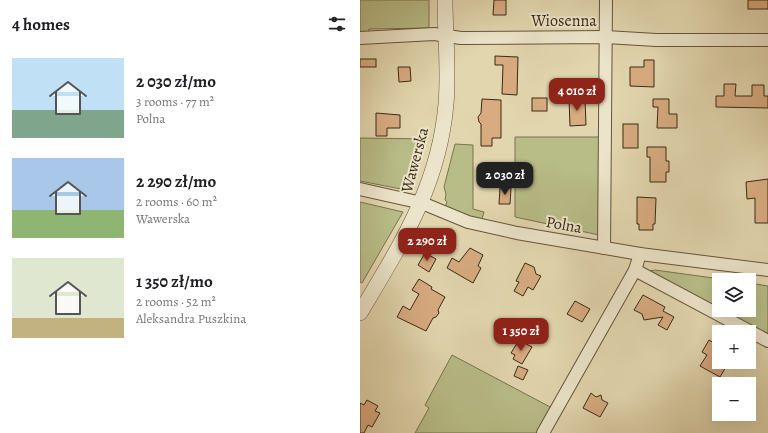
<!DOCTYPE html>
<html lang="en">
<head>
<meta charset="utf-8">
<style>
  body { margin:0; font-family:Alegreya,serif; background:#f2f2f2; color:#202124; height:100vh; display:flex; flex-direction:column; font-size:15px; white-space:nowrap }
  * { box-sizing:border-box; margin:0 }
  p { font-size:13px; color:#757577 }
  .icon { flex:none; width:22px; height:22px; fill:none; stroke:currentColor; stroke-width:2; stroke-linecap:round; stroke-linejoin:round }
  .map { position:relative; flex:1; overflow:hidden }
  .drawer { display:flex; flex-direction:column; background:#fff; width:360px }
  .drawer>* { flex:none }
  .fabs { position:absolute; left:352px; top:273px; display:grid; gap:8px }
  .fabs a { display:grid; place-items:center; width:44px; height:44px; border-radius:0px; background:#fff; box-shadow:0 4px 16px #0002; font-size:20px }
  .price { position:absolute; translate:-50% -34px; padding:0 9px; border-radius:8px; background:#8f2418; color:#fff; font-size:13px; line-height:26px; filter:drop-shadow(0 1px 2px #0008) }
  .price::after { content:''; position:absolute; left:50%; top:24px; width:12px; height:9px; margin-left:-6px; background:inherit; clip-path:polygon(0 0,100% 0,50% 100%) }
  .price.on { background:#222; color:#fff }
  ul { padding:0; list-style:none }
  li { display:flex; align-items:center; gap:12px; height:100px; padding:0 12px }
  li span { display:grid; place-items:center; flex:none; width:112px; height:80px; border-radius:0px; color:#555 }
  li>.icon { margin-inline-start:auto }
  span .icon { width:48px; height:48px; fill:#fffc; stroke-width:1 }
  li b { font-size:17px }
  h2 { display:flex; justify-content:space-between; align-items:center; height:48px; padding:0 12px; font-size:17px }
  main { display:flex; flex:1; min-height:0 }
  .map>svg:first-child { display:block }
</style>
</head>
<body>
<main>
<section class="drawer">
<h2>4 homes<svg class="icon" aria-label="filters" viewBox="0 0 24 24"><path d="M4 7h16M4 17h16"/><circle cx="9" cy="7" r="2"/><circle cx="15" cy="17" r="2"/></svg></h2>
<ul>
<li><span style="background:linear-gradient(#bfe0f5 65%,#7fa58c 0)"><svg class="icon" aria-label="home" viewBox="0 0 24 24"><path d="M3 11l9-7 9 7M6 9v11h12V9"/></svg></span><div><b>2 030 zł/mo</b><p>3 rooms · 77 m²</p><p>Polna</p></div></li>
<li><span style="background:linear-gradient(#a9c7e8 65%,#8fb573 0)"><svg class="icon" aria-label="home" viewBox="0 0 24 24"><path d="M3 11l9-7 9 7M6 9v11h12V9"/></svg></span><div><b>2 290 zł/mo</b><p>2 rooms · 60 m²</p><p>Wawerska</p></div></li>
<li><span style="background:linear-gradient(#dfe7d0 75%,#c2b280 0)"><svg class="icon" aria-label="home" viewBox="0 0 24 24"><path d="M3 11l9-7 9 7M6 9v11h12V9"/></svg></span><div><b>1 350 zł/mo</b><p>2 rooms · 52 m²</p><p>Aleksandra Puszkina</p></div></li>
</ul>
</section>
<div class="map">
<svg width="408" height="433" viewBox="0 0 408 433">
  <rect width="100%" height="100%" fill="#e2d6ae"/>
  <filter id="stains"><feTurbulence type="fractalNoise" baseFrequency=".005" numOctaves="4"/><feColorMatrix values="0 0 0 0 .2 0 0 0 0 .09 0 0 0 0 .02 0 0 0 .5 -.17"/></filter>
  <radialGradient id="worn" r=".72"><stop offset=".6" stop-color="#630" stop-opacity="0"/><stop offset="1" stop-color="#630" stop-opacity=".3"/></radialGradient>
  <!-- green -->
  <g fill="#b8bc87" stroke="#7a734e">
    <polygon points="0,0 69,0 69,28 9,29 8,34 0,34"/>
    <polygon points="155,137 239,137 239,235 155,217"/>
    <polygon points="0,138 67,139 52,183 41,189 0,181"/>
    <polygon points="95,144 113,145 113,209 124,212 122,219 113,218 85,207 87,202 85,200 86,194 84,187"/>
    <polygon points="0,202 43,212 2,283 0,282"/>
    <polygon points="295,270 368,280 359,280 359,309 290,271"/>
    <polygon points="389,283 408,286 408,335 361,310 389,310"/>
    <polygon points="92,355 194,409 180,433 55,433 69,408 65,405"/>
  </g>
  <!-- building -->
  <g fill="#d8ab81" stroke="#3b2a15">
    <polygon points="134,0 146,0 146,15 133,15"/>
    <rect x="388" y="0" width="20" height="9"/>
    <polygon points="135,56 158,57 157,95 142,94 143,65 135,65"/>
    <rect x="0" y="59" width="16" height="8"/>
    <polygon points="284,60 294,60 294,87 270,86 270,67 284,67"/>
    <polygon points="38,67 50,67 51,81 39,82"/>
    <polygon points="364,84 376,84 375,96 392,96 392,85 404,85 404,96 408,96 408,108 356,107 356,96 364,96"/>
    <rect x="172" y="98" width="15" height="13"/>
    <polygon points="122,99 141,100 141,138 132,138 132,146 121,146 121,124 119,122 118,117 121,113"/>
    <polygon points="209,99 225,99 226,125 210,126"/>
    <polygon points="293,99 309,99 309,114 317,114 317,128 297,128 298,107 293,107"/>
    <polygon points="16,113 40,115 40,128 27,128 27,136 16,136"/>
    <rect x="263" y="124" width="15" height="24"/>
    <polygon points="287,147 306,147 306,161 309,161 309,172 306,172 306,182 290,182 290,157 287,157"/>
    <polygon points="124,163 144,164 144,183 124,182"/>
    <polygon points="408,179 408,223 395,223 395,198 387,199 386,182"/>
    <polygon points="140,188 151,188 150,204 139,204"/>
    <polygon points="277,197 296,198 295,224 293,224 293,230 279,230 279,224 277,224"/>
    <polygon points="110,248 123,255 118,266 121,268 113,283 87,268 92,258 99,262"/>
    <polygon points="65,253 76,259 69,272 58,265"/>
    <polygon points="165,263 174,267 176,274 181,276 173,290 168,287 163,296 154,291 159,282 156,281"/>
    <polygon points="59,279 72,287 71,289 85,297 78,310 79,313 76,317 73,318 66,331 37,317 43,306 50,310 59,294 52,290"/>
    <polygon points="283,295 305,307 303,311 314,317 307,330 298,325 303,317 284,320 282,314 274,310"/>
    <polygon points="215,301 230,309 222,322 207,314"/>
    <polygon points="159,340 172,347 162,364 153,359 155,355 151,353"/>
    <polygon points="349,340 359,346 359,362 369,362 360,377 340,366 347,355 342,352"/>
    <polygon points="158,366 168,370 163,380 154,376"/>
    <polygon points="231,393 236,397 241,395 242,400 248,403 240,417 223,408"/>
    <polygon points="7,400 18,406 15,411 20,413 12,427 8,425 4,433 0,433 0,403 4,405"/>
  </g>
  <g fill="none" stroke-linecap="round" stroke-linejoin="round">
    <!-- minor casing -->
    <g stroke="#65553b" stroke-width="14">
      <g id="minor">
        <polyline points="0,38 74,34 101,38 246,37 296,40 408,40"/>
        <polyline points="0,189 62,203 108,222 157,233 280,254 408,270"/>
        <polyline points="244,248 246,0"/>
        <polyline points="275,270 408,341"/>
        <polyline points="183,433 275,270 280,254"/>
      </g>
    </g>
    <!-- tertiary casing -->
    <g stroke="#65553b" stroke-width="16">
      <path id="tertiary" d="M0 313C41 244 79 186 86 104 89 71 85 33 85 0"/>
    </g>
    <!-- minor -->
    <use href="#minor" stroke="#ece4ca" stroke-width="12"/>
    <!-- tertiary -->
    <use href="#tertiary" stroke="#ece4ca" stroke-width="15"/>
  </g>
  <g text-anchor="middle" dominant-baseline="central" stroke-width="4" stroke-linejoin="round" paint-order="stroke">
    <!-- street labels -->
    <g font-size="16" fill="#3b2a15" stroke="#ece4ca">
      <text x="204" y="21">Wiosenna</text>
      <text transform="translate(55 160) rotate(-75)">Wawerska</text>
      <text transform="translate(204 225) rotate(10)">Polna</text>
    </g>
  </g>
  <rect width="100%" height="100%" filter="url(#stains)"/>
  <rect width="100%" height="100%" fill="url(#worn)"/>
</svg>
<div class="fabs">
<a><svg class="icon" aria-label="layers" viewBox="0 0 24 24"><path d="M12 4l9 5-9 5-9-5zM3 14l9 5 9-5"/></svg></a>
<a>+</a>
<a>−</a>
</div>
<b class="price" style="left:217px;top:112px">4 010 zł</b>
<b class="price on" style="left:145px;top:196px">2 030 zł</b>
<b class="price" style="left:67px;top:262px">2 290 zł</b>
<b class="price" style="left:161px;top:352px">1 350 zł</b>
</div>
</main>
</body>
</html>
